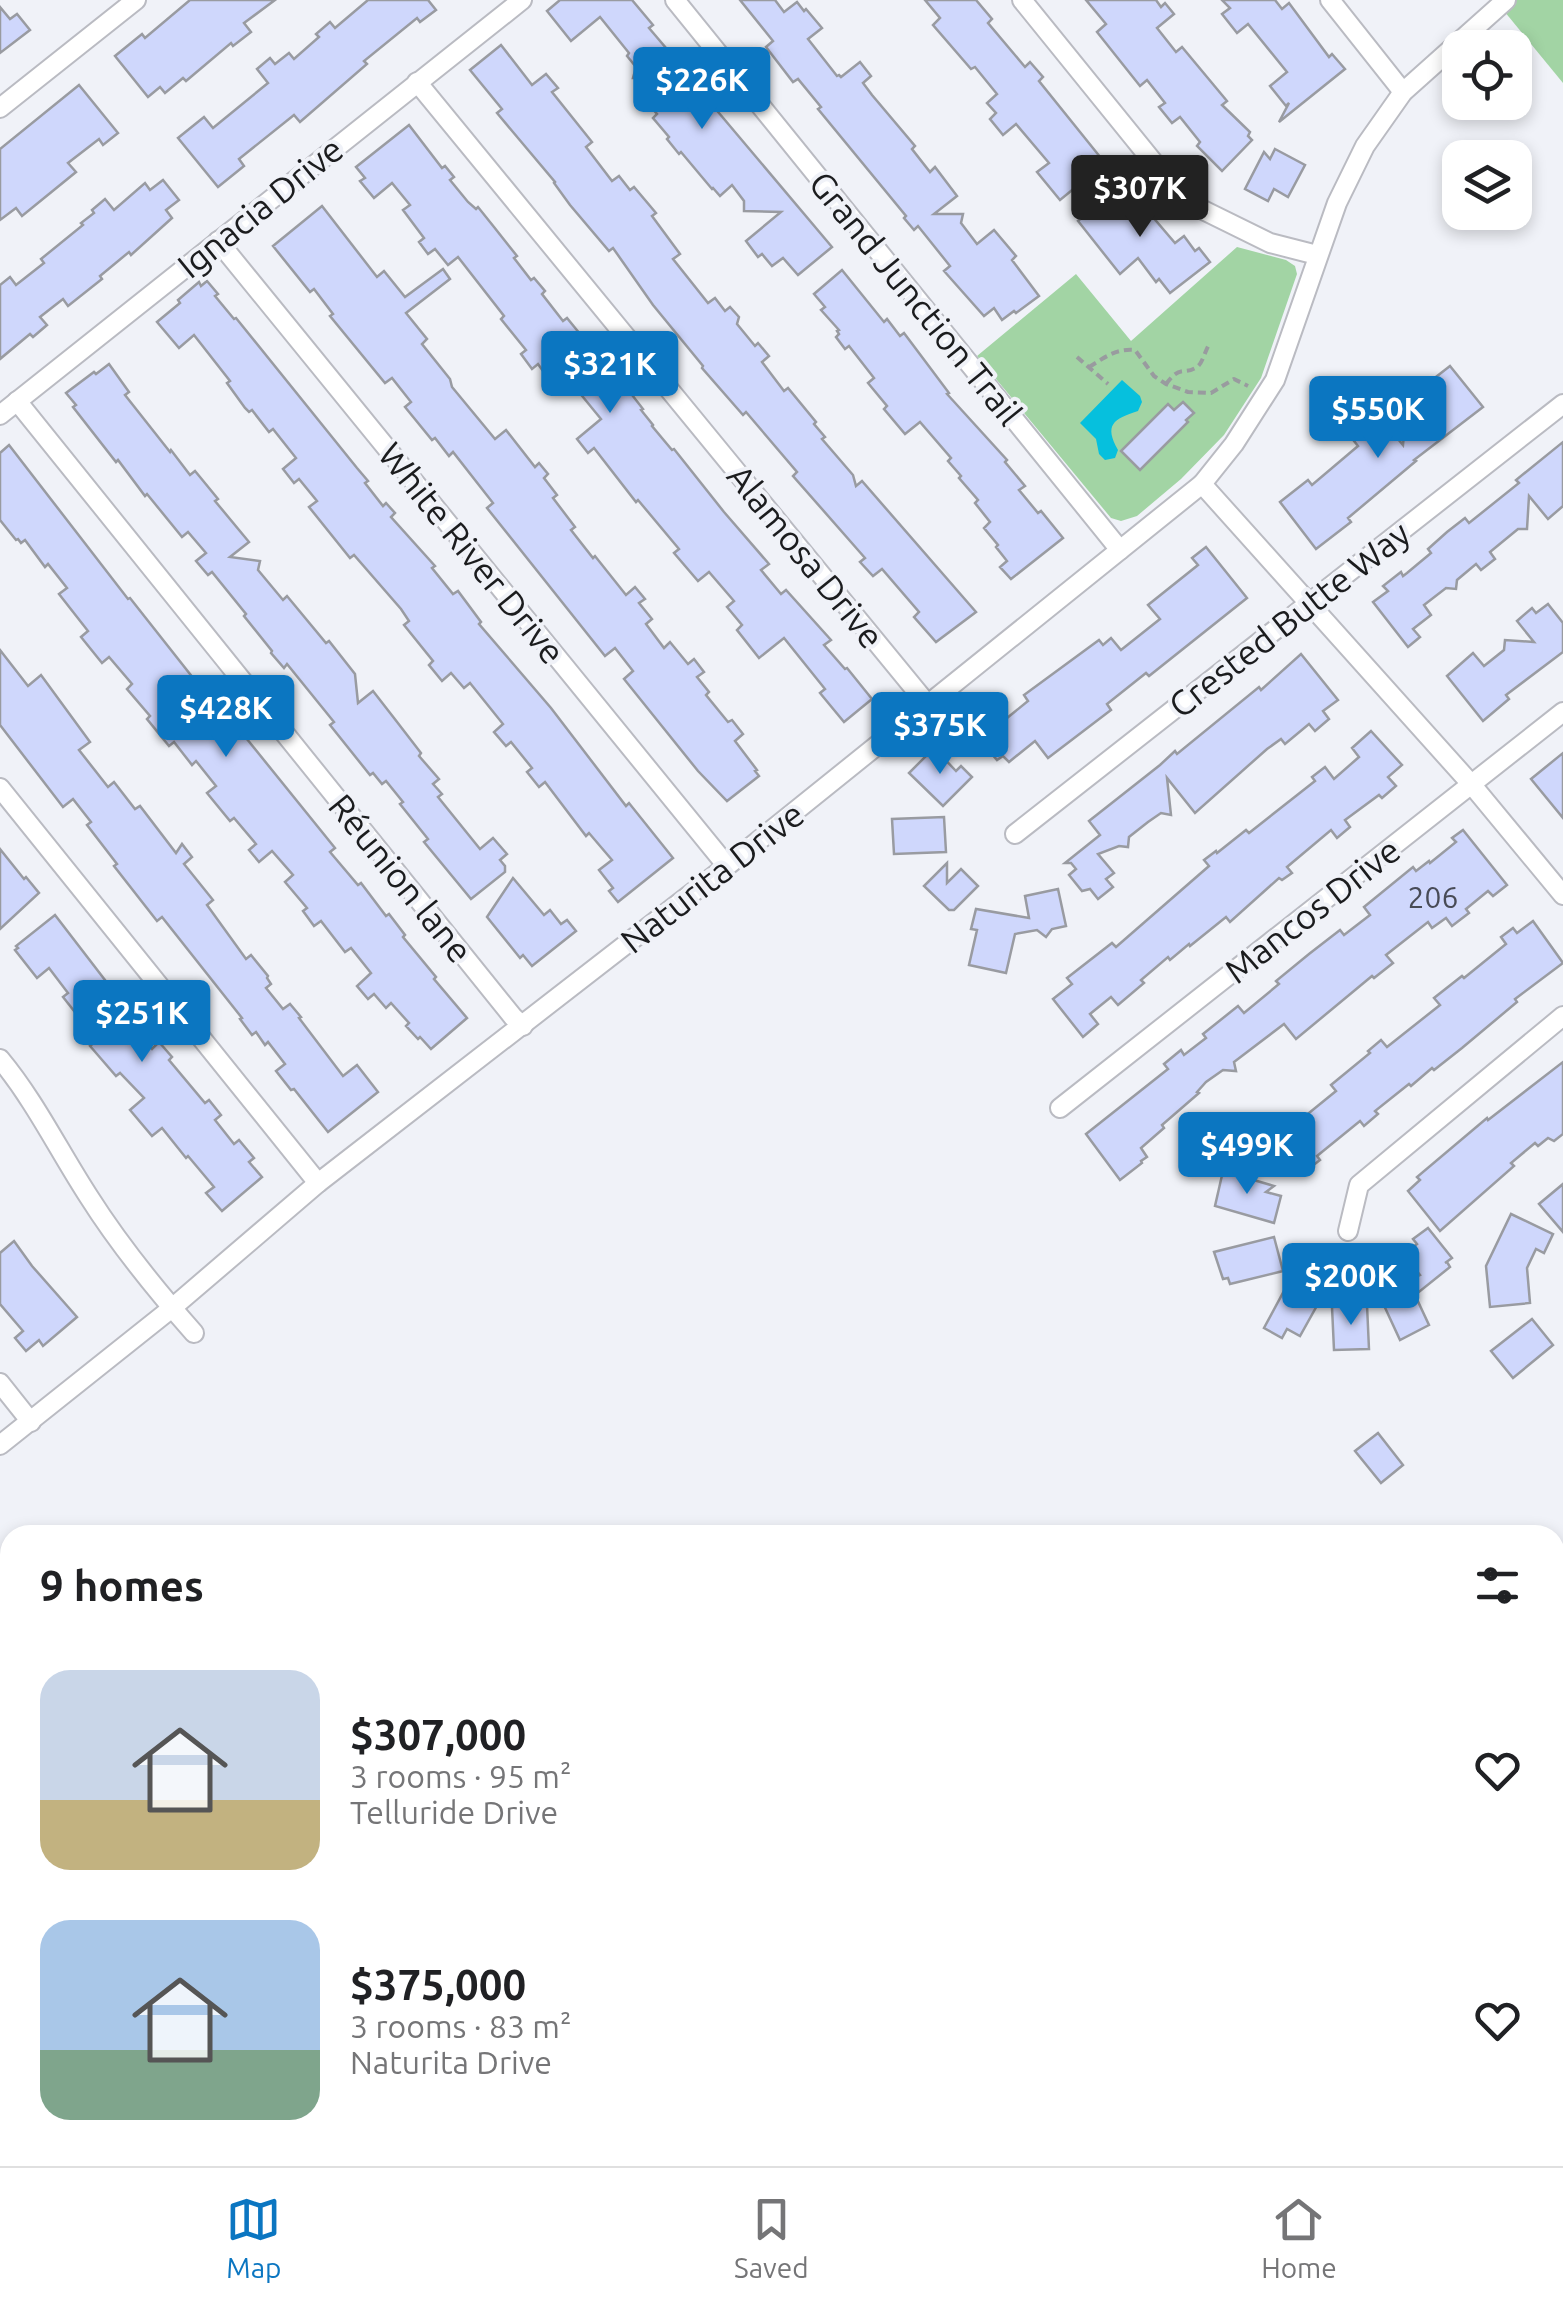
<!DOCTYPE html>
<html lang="en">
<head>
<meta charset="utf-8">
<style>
  body { margin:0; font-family:Ubuntu,sans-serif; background:#f2f2f2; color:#202124; height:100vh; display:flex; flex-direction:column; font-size:38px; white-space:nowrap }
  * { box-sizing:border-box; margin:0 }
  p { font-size:32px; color:#757577 }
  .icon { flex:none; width:55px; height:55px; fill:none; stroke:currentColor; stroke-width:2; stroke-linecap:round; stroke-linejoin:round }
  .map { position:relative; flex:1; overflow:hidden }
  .panel { position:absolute; left:0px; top:1525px; width:1565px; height:642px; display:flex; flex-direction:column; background:#fff; border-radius:30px 30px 0 0; box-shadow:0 5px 15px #0003 }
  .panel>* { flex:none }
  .buttons { position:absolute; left:1442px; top:30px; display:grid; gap:20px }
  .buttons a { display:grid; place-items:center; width:90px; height:90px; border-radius:20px; background:#fff; box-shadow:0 5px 15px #0003; font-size:50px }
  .price { position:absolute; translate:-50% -85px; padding:0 22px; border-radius:10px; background:#0b76c1; color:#fff; font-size:32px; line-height:65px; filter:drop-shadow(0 2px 5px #0008) }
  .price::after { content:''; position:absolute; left:50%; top:60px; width:30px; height:22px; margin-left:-15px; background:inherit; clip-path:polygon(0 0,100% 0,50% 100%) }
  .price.active { background:#222; color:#fff }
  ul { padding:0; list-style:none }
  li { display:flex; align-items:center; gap:30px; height:250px; padding:0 40px }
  li span { display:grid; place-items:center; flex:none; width:280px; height:200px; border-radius:30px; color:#555 }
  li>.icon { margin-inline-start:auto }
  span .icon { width:120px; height:120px; fill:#fffc; stroke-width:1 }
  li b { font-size:42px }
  h2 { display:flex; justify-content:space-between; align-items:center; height:120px; padding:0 40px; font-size:42px }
  .tabs { display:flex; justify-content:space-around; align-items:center; height:140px; border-top:2px solid #e0e0e0; background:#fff; font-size:28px; color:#757577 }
  .tabs a { display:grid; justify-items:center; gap:5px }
  .tabs .active { color:#0b76c1 }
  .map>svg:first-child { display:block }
</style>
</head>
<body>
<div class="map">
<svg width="1563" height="2166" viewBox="0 0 1563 2166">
  <rect width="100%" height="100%" fill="#f0f2f8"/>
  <!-- green -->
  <g fill="#a2d4a4">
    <polygon points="1495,0 1563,0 1563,83"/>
    <polygon points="1237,247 1286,260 1295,266 1297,274 1261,378 1224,435 1181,479 1137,516 1121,521 1111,518 977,356 1076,274 1131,341"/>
  </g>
  <!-- water -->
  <path fill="#06c0dd" d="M1122 380 1140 396 1142 402 1138 411C1113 419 1104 425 1118 450L1115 458 1105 460 1099 454 1096 439 1080 423Z"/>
  <!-- building -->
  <g fill="#cfd7fc" stroke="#999ba1" stroke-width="2.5">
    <polygon points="190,0 275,0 244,23 251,32 233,46 231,43 186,81 183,78 165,93 160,87 148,97 115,56 142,34 145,38"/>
    <polygon points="368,0 428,0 436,10 420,22 417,18 364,61 367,64 300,122 294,115 239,159 244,166 218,187 178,138 204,117 213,128 268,83 257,69 270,58 275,64 289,53 294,59 319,37 316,34 330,22 335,28"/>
    <polygon points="560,0 632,0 653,25 649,28 684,69 687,67 696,78 692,81 832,247 798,275 783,258 772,266 762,254 758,257 746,241 781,212 744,211 744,201 732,185 720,196 713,188 712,189 681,152 679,154 667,139 669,137 653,118 657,114 646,101 673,78 633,78 636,67 627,56 629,53 600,17 571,41 547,11"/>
    <polygon points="740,0 775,0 784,12 797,2 804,11 806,9 822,28 808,39 837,76 839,75 841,77 860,62 871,76 863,83 872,95 915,146 912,149 930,172 935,167 957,196 934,214 963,214 961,223 977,244 994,230 1016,256 1012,260 1039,296 1016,313 1014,311 1002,320 994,308 984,316 944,271 950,266 918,226 914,230 904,218 906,216 818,109 821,107 798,79 793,82 766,47 773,41"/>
    <polygon points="925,0 976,0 992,19 988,23 1025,67 1030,62 1043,77 1039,81 1105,163 1060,200 1037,172 1049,163 1016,124 1003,135 990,119 996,113 987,103 997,94 975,67 971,69 933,25 940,18"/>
    <polygon points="1086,0 1156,0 1161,7 1165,3 1174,14 1157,28 1176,52 1182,47 1227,101 1222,105 1250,132 1248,136 1252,140 1222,171 1197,146 1200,142 1180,117 1172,123 1159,107 1165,103 1147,80 1140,86 1097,32 1106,24"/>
    <polygon points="1222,0 1275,0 1282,9 1289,3 1329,57 1332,54 1345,69 1279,122 1289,103 1286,106 1270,86 1287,72 1248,24 1237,33 1222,14 1230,8"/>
    <polygon points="0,7 10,19 17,14 30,30 0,53"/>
    <polygon points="501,45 532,85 546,74 558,88 552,92 592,142 586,147 612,181 619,176 630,190 634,187 656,213 652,216 680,254 673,259 708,303 715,298 725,311 730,307 739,317 737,324 755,346 758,343 769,356 762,362 784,391 788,388 816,422 814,424 825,437 822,439 853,475 856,486 862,481 976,612 936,642 914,617 919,612 882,569 873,576 860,562 865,558 793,476 797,472 746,412 743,415 702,368 703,366 653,305 613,248 609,251 570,205 554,183 555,182 497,113 502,109 470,70"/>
    <polygon points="79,85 118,133 103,145 99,139 68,163 76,172 22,216 16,208 0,220 0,149"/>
    <polygon points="409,125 442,168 445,166 454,177 450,180 468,202 476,209 478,207 494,227 517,256 514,258 531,280 534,278 545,291 542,294 563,321 567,318 602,361 604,359 643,409 641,410 653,425 652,426 672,450 674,449 724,512 769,564 761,570 781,594 786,590 831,640 824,645 845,669 847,668 872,699 844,722 820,693 825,689 784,638 759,658 737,630 742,625 727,607 734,601 709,572 698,581 674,553 679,549 638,500 636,502 594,448 588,453 577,439 601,419 560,369 548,378 538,364 532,369 521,354 526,350 501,319 504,316 458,257 448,265 435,249 428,254 419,242 424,238 403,210 410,205 392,183 374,198 360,181 365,178 356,167"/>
    <polygon points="1275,149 1305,165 1288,197 1274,189 1268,201 1245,189 1264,152 1270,159"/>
    <polygon points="163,180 179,200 166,210 172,218 131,255 129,252 100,276 102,279 68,306 63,299 40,317 47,325 33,337 30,334 0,359 0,285 10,277 16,285 44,263 41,259 83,225 81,223 94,213 92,210 105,199 114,210 145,183 150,190"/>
    <polygon points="1122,181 1175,243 1184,236 1195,251 1199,248 1210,262 1170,293 1159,279 1156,282 1138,258 1120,274 1078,221"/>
    <polygon points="322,206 377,277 384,271 405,297 443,269 450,279 406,313 427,339 422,344 450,379 452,387 495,439 506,430 535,467 539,463 548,474 544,478 557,495 553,498 575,527 571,530 593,558 595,556 626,595 635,587 645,599 639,603 652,619 646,624 664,648 670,642 688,664 694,659 704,672 697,677 709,692 706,695 728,722 732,720 743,734 735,741 757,770 755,771 759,776 727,801 698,771 624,679 633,671 615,648 605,656 487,508 493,503 453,452 449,456 435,438 432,440 405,407 411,402 392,378 385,383 330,316 333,314 314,289 310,292 273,246"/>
    <polygon points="842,270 884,322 887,319 900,336 904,333 949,393 947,394 1007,460 1005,462 1025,486 1019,490 1038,513 1041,511 1063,538 1011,579 1000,567 1007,561 996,547 998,545 984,528 990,522 975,503 978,500 959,478 961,476 948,461 951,458 920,422 905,434 884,409 887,406 868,383 874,378 849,346 845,349 836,337 839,334 837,331 839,330 821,310 825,307 814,294"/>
    <polygon points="207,281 218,294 215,296 234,319 236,318 357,468 368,481 365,483 383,506 386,503 395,513 391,517 435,566 432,568 453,594 458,591 481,622 479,624 551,708 626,806 629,803 673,858 618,902 609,891 613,888 599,870 612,860 589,833 586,836 545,782 539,787 527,772 532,768 511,742 506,746 494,732 503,724 470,683 464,688 451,673 442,681 429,665 433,661 404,625 409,621 401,609 354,555 350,558 309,507 317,501 299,479 294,483 283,469 296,458 273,429 269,432 252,410 249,412 245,408 227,383 230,381 194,335 179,348 157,322 180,303 178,300 199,282 201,286"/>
    <polygon points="109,364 129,392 125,395 170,452 171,450 190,475 195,471 200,477 218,499 215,501 249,542 230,557 260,561 258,570 283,600 287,596 326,643 329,641 355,674 358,703 373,691 394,718 421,753 419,756 439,779 433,784 442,794 438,797 480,849 493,838 507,854 500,860 505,866 505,872 471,899 424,842 428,839 400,804 403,802 386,781 382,784 373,773 370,775 330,725 334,722 287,664 284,668 271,653 272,651 244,616 246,614 212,572 208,575 196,561 206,553 188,532 182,537 147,494 145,496 118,460 116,462 73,407 76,405 66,393 94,372 96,374"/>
    <polygon points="1450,366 1483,407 1414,460 1416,461 1348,518 1351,522 1316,549 1280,502 1308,480 1312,485 1358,446 1354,441 1370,429 1373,432 1384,422 1403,445 1406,412 1415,413 1432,400 1428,395 1438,388 1432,380"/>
    <polygon points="1183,402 1194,413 1186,420 1188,422 1140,470 1121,451 1168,404 1174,410"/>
    <polygon points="1563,442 1563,506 1548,519 1529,496 1527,529 1518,529 1490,552 1495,559 1481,570 1476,564 1457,580 1456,589 1446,588 1424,605 1431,615 1413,629 1420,637 1408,647 1373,602 1388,591 1383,586 1401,572 1403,576 1407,573 1431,553 1428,549 1447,532 1465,518 1469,523 1519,483 1516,480"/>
    <polygon points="9,445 128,599 130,598 235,731 238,728 335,848 330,852 358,885 361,883 386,916 389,914 405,935 403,937 436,977 434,979 467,1018 431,1049 420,1037 418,1039 406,1026 409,1023 391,1003 386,1008 374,994 368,999 357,986 371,973 351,948 345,952 321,921 314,926 303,911 307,908 285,882 293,875 272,851 259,862 249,850 256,844 234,818 230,821 207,793 216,786 196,761 192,765 174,742 169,746 147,719 150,716 127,689 132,684 109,657 102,663 81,637 88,631 59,594 67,588 48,564 45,567 25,540 21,543 18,539 16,540 0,520 0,453"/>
    <polygon points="1206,547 1247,598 1149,676 1146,673 1107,704 1111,710 1048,758 1035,741 1009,762 1003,756 997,760 980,740 1028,701 1024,695 1099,640 1103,645 1111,638 1121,650 1160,619 1148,605 1198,565 1192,558"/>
    <polygon points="1548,604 1563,623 1563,652 1506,695 1509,699 1483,721 1447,676 1473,653 1484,666 1504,650 1505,640 1534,642 1517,621 1532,608 1536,613"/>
    <polygon points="0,650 28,686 41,675 90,742 79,750 108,787 114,782 135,809 140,806 176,853 182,844 192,857 184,864 213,900 207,905 246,959 251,955 268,976 267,978 271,984 266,988 283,1009 290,1004 301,1017 299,1018 343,1076 357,1065 378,1092 328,1132 294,1089 291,1090 276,1071 285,1064 268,1042 265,1045 256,1032 252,1035 240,1019 242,1018 162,917 157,921 114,866 117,864 87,825 91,822 73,799 63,807 0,725"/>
    <polygon points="1301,654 1338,700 1323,711 1329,719 1315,731 1309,724 1285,744 1281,739 1267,749 1195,813 1167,778 1171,815 1161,813 1148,822 1129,837 1128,847 1119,846 1098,854 1114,873 1106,879 1113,887 1098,899 1090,889 1082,891 1069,875 1076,869 1071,863 1065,863 1100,835 1089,821 1160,765 1175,751 1177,754 1259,687 1261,690"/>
    <polygon points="1371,731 1402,765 1388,777 1396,786 1382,798 1379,795 1345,820 1350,827 1337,838 1331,830 1287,867 1292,873 1282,880 1279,878 1230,922 1226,917 1190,946 1189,944 1170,960 1168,957 1141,980 1144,983 1118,1005 1111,997 1090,1014 1098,1024 1083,1037 1053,999 1072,984 1067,978 1112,943 1116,947 1209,866 1204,860 1216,851 1217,853 1246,830 1249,833 1315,781 1312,777 1325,767 1334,779 1359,757 1352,748"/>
    <polygon points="934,748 956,771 961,766 972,777 943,806 909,773"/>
    <polygon points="1563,753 1563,818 1531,779"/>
    <polygon points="944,817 946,852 894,854 892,819"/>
    <polygon points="1463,830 1507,885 1493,896 1488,891 1466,909 1469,913 1452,926 1446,918 1432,928 1428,922 1386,955 1393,963 1374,978 1372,976 1296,1039 1284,1024 1234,1062 1236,1071 1223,1070 1206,1082 1197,1092 1199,1093 1162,1125 1164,1128 1141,1148 1147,1157 1141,1161 1142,1163 1120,1180 1086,1134 1168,1069 1164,1064 1181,1050 1184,1055 1206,1038 1203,1034 1238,1006 1244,1013 1279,984 1276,981 1309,954 1340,930 1344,935 1370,915 1364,907 1413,867 1416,871 1429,861 1430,863 1456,842 1452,838"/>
    <polygon points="0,849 24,879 26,877 39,893 0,929"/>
    <polygon points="947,863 947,883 961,869 978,886 954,910 949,910 924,886"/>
    <polygon points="513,878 544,915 550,910 561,924 567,920 576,931 532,966 523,955 520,958 487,917"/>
    <polygon points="1058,889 1066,926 1052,929 1046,937 1037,930 1015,934 1006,973 969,965 977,930 971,929 976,909 1029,918 1025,896"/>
    <polygon points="55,915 115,993 118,991 132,1007 124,1013 134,1024 130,1027 152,1049 159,1042 172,1057 169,1060 205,1103 209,1100 221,1115 215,1120 234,1144 239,1140 254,1158 249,1162 262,1177 222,1211 206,1193 214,1187 188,1156 186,1158 162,1128 152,1136 130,1110 144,1098 120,1073 116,1076 90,1046 97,1040 63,997 68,993 49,968 37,978 15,950 18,948 16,946"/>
    <polygon points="1533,921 1563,963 1515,999 1517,1002 1462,1048 1434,1070 1432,1068 1411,1086 1409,1084 1375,1111 1378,1114 1364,1126 1360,1121 1317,1156 1320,1160 1307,1170 1302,1163 1290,1173 1263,1140 1288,1120 1293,1126 1336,1091 1331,1085 1370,1053 1368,1051 1381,1040 1387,1047 1440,1005 1434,998 1462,976 1464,978 1506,944 1501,937 1513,928 1517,933"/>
    <polygon points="1563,1062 1563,1134 1554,1141 1548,1138 1538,1146 1535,1143 1511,1163 1514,1166 1440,1231 1408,1191 1420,1180 1417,1177 1487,1118 1488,1120"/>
    <polygon points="1223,1171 1274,1186 1266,1192 1281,1196 1274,1223 1215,1206"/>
    <polygon points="1563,1184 1563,1232 1539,1204"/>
    <polygon points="1511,1214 1553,1234 1544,1253 1536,1249 1527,1268 1530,1303 1490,1307 1486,1266"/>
    <polygon points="1428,1228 1452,1258 1445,1263 1447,1262 1450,1267 1415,1295 1429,1325 1400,1340 1381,1299 1381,1293 1420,1275 1404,1254 1417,1244 1413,1239"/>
    <polygon points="1274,1237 1283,1271 1230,1284 1228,1278 1223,1279 1214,1252"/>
    <polygon points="14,1241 32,1266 77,1317 43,1346 39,1340 26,1351 15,1338 23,1331 0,1304 0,1253"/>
    <polygon points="1292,1276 1324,1293 1300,1336 1287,1329 1282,1338 1264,1328"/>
    <polygon points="1367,1305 1369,1349 1334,1350 1332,1307"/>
    <polygon points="1532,1319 1553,1345 1513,1378 1491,1351"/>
    <polygon points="1378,1433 1403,1465 1381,1483 1355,1451"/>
  </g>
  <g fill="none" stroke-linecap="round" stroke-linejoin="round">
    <!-- minor casing -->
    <g stroke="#babbc2" stroke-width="22">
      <g id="minor">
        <polyline points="675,0 1120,550"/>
        <polyline points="1022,0 1167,179 1199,208 1270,243 1317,255"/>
        <polyline points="1330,0 1403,92"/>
        <polyline points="417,82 928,705"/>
        <polyline points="0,108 136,0"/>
        <polyline points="218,241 727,866"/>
        <polyline points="17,401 513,1017 523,1026"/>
        <polyline points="0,415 522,0"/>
        <polyline points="1202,484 1472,785 1563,895"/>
        <polyline points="0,788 318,1183"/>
        <polyline points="1015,834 1563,404"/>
        <path d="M0 1059C35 1101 59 1151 89 1197 120 1246 156 1290 194 1333"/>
        <polyline points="1060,1108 1563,712"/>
        <polyline points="1348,1231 1359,1185 1563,1016"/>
        <polyline points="0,1383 31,1422"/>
        <polyline points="0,1445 172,1308 318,1183 727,866 1202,484 1234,444 1275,380 1337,203 1365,146 1403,92 1506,0"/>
        <polyline points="376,2158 382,2166"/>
      </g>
    </g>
    <!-- major casing -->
    <g stroke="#babbc2" stroke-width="28">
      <g id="major">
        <polyline points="1555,1923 1563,1916"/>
        <polyline points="1555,2010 1563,2004"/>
        <polyline points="1249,2166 1259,2158"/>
        <polyline points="1356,2166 1367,2158"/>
      </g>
    </g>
    <!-- path -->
    <g stroke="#999b9f" stroke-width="4" stroke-dasharray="8 5" stroke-linecap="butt">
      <polyline points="1077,357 1108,384"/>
      <path d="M1089 367C1104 358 1116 348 1135 350L1154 376 1166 384 1188 392 1211 393 1234 379 1248 386"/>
      <path d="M1166 384C1181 364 1182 376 1197 367 1203 363 1205 350 1210 343"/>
    </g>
    <!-- minor -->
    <use href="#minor" stroke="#fff" stroke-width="18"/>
    <!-- major -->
    <use href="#major" stroke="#fff" stroke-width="22"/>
  </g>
  <g text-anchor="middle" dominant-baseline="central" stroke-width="8" stroke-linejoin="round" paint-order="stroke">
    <!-- number labels -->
    <g font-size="30" fill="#484b56">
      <text x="1433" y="897">206</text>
    </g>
    <!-- street labels -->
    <g font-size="35" fill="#1b1c1e" stroke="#f0f2f8">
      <text transform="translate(260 207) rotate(-39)">Ignacia Drive</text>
      <text transform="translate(916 298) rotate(51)">Grand Junction Trail</text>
      <text transform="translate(472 553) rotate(51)">White River Drive</text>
      <text transform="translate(806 556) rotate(51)">Alamosa Drive</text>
      <text transform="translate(1289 619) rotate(-38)">Crested Butte Way</text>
      <text transform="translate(712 877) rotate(-38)">Naturita Drive</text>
      <text transform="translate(401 878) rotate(51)">Réunion lane</text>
      <text transform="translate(1312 910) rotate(-38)">Mancos Drive</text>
    </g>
  </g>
</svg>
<div class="buttons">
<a><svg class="icon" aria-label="locate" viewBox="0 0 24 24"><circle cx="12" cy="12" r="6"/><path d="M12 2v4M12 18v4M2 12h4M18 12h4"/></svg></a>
<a><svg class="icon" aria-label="layers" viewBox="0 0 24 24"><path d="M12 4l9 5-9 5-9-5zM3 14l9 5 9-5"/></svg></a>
</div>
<b class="price" style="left:702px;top:132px">$226K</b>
<b class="price active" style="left:1140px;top:240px">$307K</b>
<b class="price" style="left:610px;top:416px">$321K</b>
<b class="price" style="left:1378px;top:461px">$550K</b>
<b class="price" style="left:226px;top:760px">$428K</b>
<b class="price" style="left:940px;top:777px">$375K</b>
<b class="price" style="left:142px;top:1065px">$251K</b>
<b class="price" style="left:1247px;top:1197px">$499K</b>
<b class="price" style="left:1351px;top:1328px">$200K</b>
<section class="panel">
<h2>9 homes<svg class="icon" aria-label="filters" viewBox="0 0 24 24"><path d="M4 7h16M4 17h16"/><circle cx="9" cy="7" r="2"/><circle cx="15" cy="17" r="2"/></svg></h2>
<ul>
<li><span style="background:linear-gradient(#c9d6e8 65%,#c2b280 0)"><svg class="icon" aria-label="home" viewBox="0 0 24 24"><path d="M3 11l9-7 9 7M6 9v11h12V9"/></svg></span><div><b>$307,000</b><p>3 rooms · 95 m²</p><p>Telluride Drive</p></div><svg class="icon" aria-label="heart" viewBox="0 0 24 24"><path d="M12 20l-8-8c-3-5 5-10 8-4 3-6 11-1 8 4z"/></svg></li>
<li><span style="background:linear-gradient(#a9c7e8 65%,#7fa58c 0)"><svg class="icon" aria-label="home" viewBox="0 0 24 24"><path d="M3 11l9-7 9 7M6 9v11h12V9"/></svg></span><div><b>$375,000</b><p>3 rooms · 83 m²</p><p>Naturita Drive</p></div><svg class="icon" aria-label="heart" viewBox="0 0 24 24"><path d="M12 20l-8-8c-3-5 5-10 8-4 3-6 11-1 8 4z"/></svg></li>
</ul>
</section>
</div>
<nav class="tabs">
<a class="active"><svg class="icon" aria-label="map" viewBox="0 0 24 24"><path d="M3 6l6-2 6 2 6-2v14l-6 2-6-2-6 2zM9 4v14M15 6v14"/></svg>Map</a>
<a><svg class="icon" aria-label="saved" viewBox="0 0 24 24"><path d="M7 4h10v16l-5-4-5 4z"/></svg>Saved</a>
<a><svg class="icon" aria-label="home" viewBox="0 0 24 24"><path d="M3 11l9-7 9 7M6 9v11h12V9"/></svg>Home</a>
</nav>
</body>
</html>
